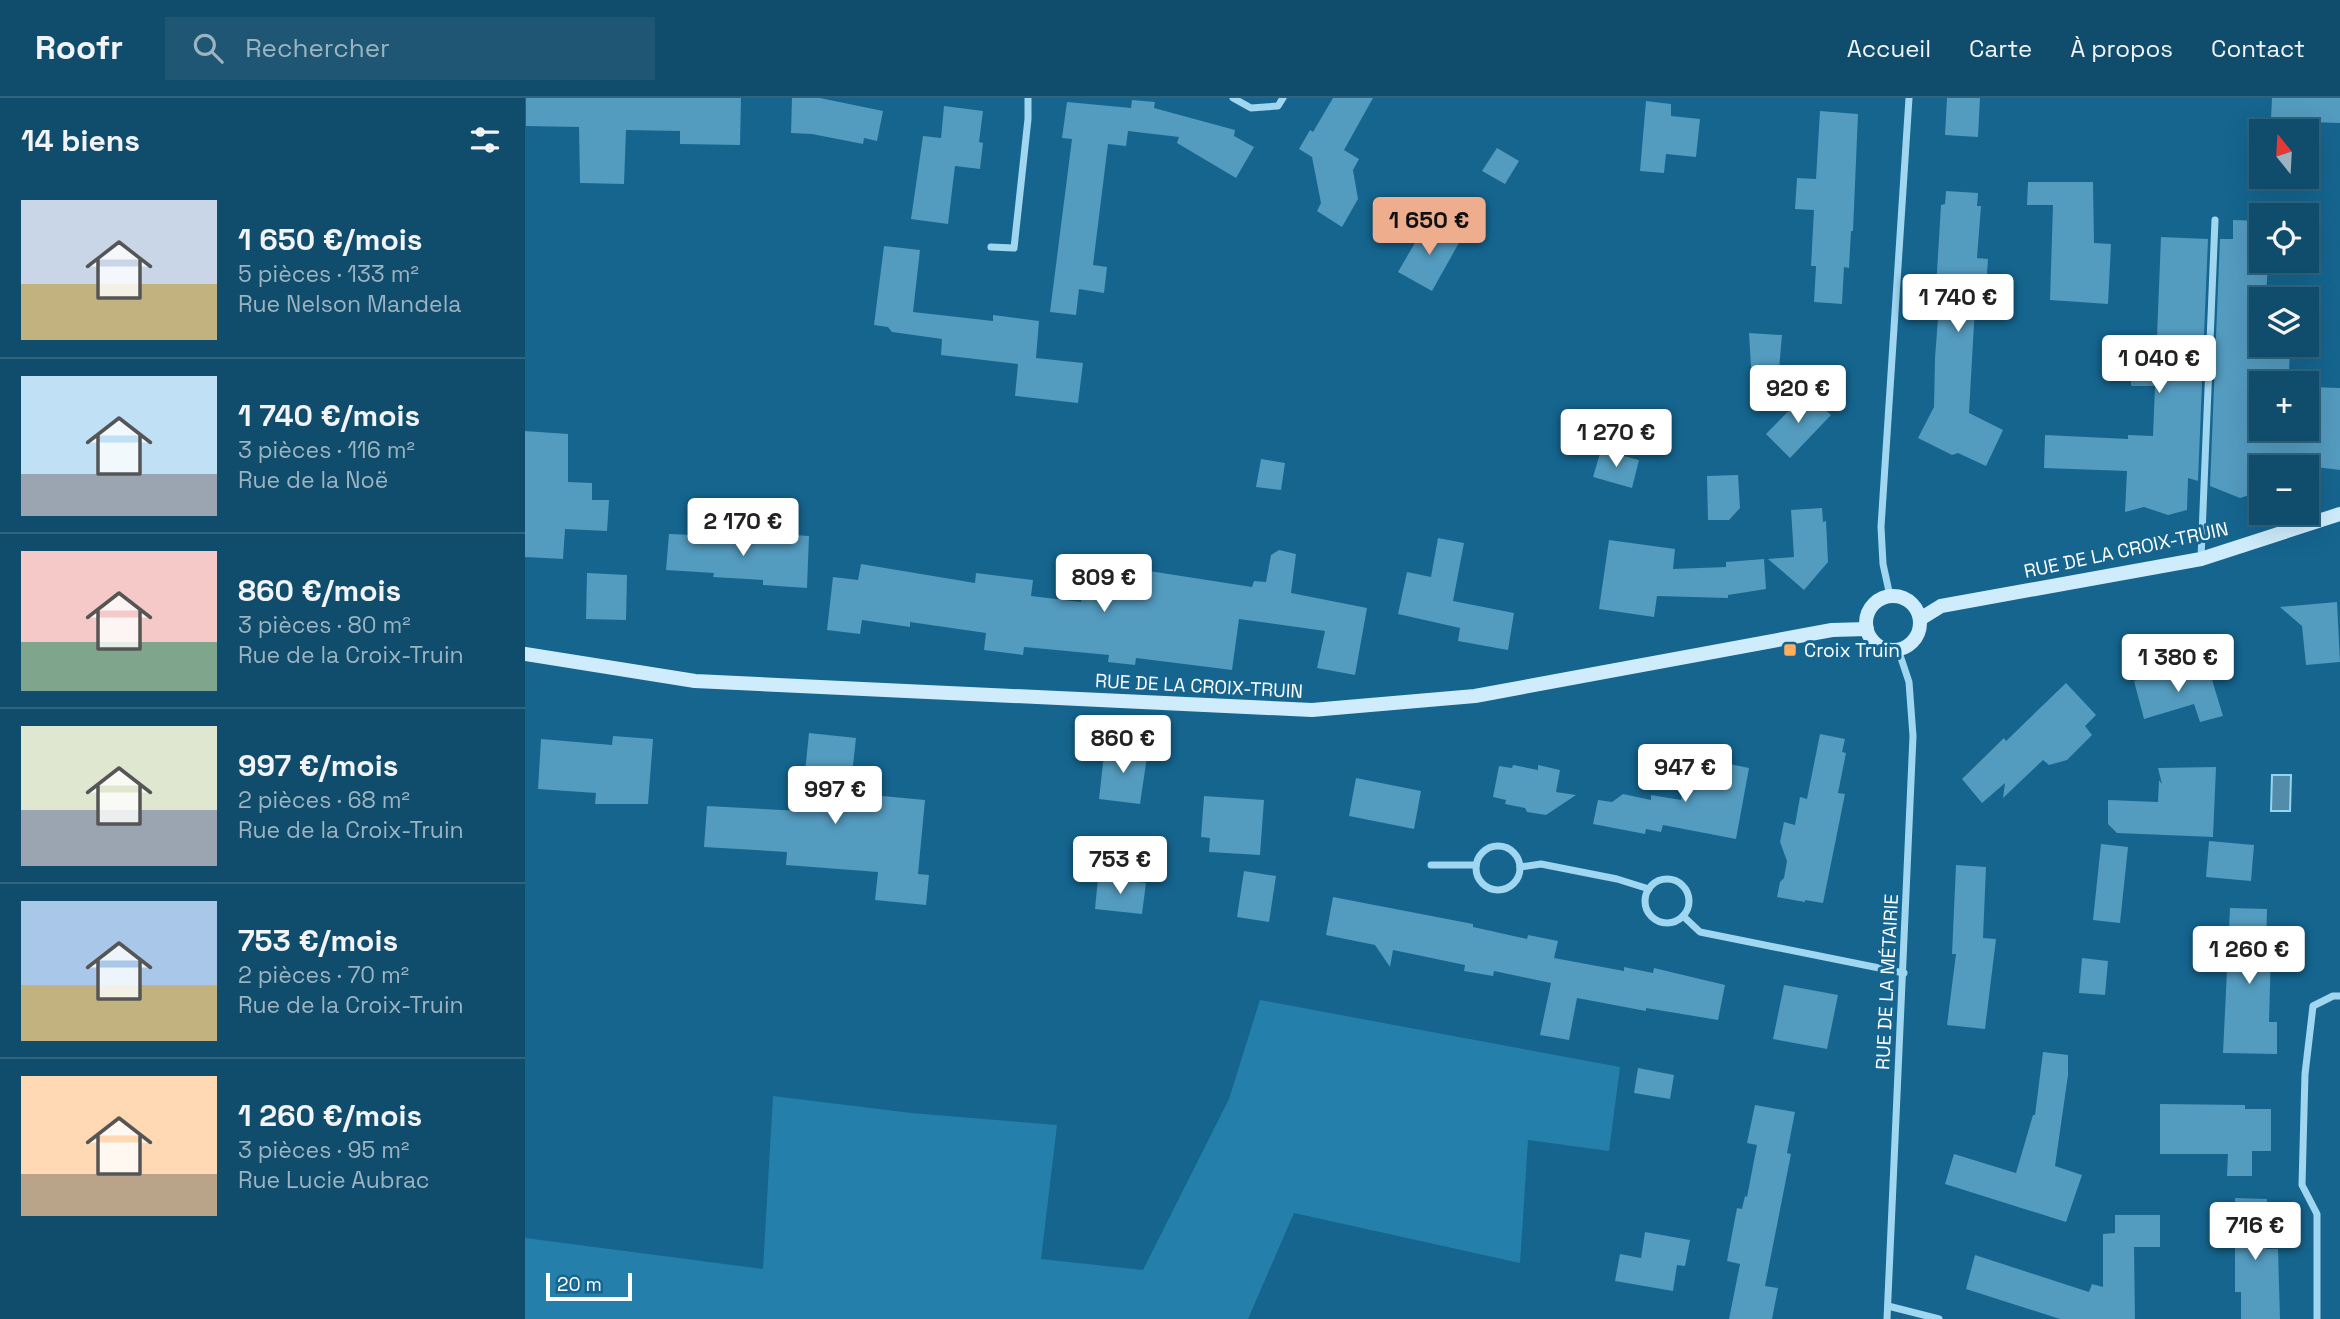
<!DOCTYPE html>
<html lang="fr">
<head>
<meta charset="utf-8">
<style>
  body { margin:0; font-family:"Space Grotesk",sans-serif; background:#1e5673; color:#f1f3f6; height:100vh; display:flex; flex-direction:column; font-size:26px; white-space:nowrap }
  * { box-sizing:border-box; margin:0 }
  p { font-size:23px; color:#9cb4c1 }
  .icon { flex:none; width:38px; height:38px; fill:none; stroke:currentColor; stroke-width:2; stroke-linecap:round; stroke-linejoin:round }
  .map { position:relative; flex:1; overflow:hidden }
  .panel { display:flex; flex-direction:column; background:#104c6b; width:525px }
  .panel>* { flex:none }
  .needle { width:46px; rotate:342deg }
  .fabs { position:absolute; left:1724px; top:21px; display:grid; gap:14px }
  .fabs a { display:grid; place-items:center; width:70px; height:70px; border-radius:0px; background:#104c6b; box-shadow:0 7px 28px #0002,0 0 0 2px #30637e; font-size:35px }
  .scale { position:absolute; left:21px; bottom:18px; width:86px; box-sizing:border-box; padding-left:7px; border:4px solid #fff; border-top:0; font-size:19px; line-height:24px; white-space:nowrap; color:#fff; -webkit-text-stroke:5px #15658f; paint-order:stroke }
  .price { position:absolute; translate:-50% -60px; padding:0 16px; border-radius:7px; background:#fff; color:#222; font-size:23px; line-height:46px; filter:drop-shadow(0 2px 4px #0008) }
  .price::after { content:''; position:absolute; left:50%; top:42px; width:21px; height:16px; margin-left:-10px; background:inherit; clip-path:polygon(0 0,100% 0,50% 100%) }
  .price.active { background:#eead8d; color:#111 }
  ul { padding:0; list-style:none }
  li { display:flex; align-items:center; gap:21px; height:175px; padding:0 21px }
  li+li { border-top:2px solid #30637e }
  li span { display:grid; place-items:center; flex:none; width:196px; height:140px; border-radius:0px; color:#555 }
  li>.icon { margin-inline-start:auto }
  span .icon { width:84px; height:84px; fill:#fffc; stroke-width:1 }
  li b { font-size:30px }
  h2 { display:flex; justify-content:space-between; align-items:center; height:84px; padding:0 21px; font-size:30px }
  header { display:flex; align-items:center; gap:42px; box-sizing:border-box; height:98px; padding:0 35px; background:#104c6b; border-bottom:2px solid #30637e }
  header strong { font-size:33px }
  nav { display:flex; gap:38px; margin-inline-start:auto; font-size:24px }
  .search { width:490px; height:63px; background:#1e5673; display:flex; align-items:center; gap:18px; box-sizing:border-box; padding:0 24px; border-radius:0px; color:#9cb4c1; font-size:26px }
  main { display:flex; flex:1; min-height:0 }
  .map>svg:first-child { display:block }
</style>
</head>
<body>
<header>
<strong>Roofr</strong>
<div class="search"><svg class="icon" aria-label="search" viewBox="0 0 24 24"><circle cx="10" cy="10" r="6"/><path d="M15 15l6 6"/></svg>Rechercher</div>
<nav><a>Accueil</a><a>Carte</a><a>À propos</a><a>Contact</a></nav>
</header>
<main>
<section class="panel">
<h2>14 biens<svg class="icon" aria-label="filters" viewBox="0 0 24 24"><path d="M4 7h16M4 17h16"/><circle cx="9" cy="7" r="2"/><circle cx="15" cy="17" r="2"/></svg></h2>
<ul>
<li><span style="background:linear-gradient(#c9d6e8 60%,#c2b280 0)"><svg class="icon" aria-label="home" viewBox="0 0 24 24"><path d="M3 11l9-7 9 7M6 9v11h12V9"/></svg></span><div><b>1 650 €/mois</b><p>5 pièces · 133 m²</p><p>Rue Nelson Mandela</p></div></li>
<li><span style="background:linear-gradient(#bfe0f5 70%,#9aa5b1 0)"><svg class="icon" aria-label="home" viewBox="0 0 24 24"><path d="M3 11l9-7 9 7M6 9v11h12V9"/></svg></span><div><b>1 740 €/mois</b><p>3 pièces · 116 m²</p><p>Rue de la Noë</p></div></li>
<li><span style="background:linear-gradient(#f6c9c9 65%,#7fa58c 0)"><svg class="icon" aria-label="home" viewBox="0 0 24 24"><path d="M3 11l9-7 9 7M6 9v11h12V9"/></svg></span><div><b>860 €/mois</b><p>3 pièces · 80 m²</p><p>Rue de la Croix-Truin</p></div></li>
<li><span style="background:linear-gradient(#dfe7d0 60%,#9aa5b1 0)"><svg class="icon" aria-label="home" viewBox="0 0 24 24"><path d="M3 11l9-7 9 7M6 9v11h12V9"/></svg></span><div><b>997 €/mois</b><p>2 pièces · 68 m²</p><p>Rue de la Croix-Truin</p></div></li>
<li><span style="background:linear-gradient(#a9c7e8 60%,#c2b280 0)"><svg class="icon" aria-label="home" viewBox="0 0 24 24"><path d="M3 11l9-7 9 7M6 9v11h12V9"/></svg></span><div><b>753 €/mois</b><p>2 pièces · 70 m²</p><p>Rue de la Croix-Truin</p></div></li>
<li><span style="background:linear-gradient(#ffd9b3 70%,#b9a48a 0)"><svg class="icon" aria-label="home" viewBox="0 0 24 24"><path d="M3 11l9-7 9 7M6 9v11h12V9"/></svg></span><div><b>1 260 €/mois</b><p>3 pièces · 95 m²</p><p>Rue Lucie Aubrac</p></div></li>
</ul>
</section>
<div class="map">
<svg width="1815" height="1221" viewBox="0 0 1815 1221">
  <rect width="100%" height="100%" fill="#15658f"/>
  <!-- green -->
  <polygon fill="#247fab" points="735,902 1095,969 1084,1053 1003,1042 995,1165 769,1115 723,1221 0,1221 0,1140 238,1171 248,998 386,1015 532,1027 516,1161 618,1172 704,1001"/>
  <!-- water -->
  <polygon fill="#538ca9" stroke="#92d5f3" stroke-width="2" points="1747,677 1766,677 1765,713 1746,713"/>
  <!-- building -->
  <g fill="#539bbf">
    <polygon points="1,0 216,0 215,47 155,46 155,33 101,32 99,86 55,85 54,29 1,28"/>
    <polygon points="267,0 295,0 358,13 352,43 339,40 338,46 287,36 266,35"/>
    <polygon points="808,0 848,0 819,52 834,61 828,72 833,101 817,129 792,113 796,105 787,59 774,51 785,32 788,34"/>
    <polygon points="1422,0 1455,0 1453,39 1420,37"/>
    <polygon points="1747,0 1815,0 1815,25 1783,24 1781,25 1746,21"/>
    <polygon points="607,2 630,4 629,10 710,32 709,38 729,49 711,80 652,45 654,39 603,33 601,48 583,46 568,167 582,169 579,195 554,191 551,217 525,214 547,41 537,40 542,4 606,10"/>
    <polygon points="1121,3 1146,6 1146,18 1175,21 1171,59 1141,56 1139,75 1115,73"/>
    <polygon points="419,8 458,13 454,44 458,45 455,71 430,68 423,126 386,121 398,38 416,40"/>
    <polygon points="1295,13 1333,16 1328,133 1326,133 1324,170 1319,169 1317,206 1289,204 1291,168 1286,168 1289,112 1270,111 1272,80 1291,81"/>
    <polygon points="972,50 994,63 980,86 957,73"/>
    <polygon points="1503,84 1568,84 1569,145 1586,146 1583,206 1525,202 1528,107 1502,107"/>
    <polygon points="1421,93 1453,95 1452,108 1456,108 1452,160 1463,161 1461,191 1451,190 1444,315 1478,332 1461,368 1433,355 1427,357 1393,340 1409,309 1410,260 1414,207 1410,207 1416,107 1420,106"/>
    <polygon points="1708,122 1736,123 1736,163 1743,163 1741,201 1736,201 1736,247 1765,249 1764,275 1738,273 1738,285 1736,285 1736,331 1782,331 1782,289 1815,290 1815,372 1791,369 1734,369 1734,394 1715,400 1685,388 1695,141 1708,141"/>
    <polygon points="902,124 935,143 907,193 873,174"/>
    <polygon points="1636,139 1683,141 1673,383 1663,380 1662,412 1643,417 1619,409 1600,414 1602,373 1519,370 1520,337 1603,341 1603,337 1628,338 1630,288 1606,288 1606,262 1631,263"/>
    <polygon points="359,148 395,152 388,214 468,223 468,217 514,223 511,260 558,265 553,305 490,298 493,266 416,257 417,241 367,234 363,229 349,227"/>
    <polygon points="1224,235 1257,237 1254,271 1226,269"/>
    <polygon points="1282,294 1306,317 1265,360 1241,336"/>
    <polygon points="0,333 43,336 43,384 67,385 67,402 84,402 82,433 40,431 38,461 0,459"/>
    <polygon points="1076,352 1114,362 1107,390 1068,379"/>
    <polygon points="736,361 760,365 756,392 731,389"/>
    <polygon points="1213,377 1215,410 1204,422 1183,422 1182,378"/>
    <polygon points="1297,410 1298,424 1301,423 1303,464 1279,492 1243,461 1269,459 1266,412"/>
    <polygon points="241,435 284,438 282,490 238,487 238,482 188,479 189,475 141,472 144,436 240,440"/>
    <polygon points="913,440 939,445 928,503 989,515 983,552 933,543 935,530 873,516 882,474 906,479"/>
    <polygon points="1084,442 1150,451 1148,471 1201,469 1201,464 1239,461 1241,491 1203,497 1203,500 1132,498 1129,519 1074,511"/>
    <polygon points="754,452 771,456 766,495 842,510 830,577 792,570 800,533 714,521 707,572 611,560 610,567 583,564 584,557 499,549 498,557 459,552 461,535 385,524 385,529 337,522 335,536 302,532 308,479 333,482 336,466 450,485 451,475 508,482 506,498 556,504 560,483 620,493 624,473 727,489 729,483 741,484 746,457"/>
    <polygon points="62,475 102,477 101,522 61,521"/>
    <polygon points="1812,504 1815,564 1781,567 1777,528 1755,509"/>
    <polygon points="1664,567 1668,579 1685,575 1698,618 1675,624 1669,606 1619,621 1609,583"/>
    <polygon points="1541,585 1571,617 1560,628 1567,637 1542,662 1524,667 1518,662 1478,700 1480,685 1457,705 1437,681 1479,640 1481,643"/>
    <polygon points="284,635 331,640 325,695 400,702 393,776 404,777 401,807 350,802 353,774 261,767 262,754 179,749 182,708 276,713"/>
    <polygon points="1295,636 1320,641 1317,654 1321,655 1313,695 1320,696 1298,805 1280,802 1280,804 1252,799 1255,784 1259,780 1262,763 1255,744 1259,724 1270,727 1275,699 1282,701"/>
    <polygon points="88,638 128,641 123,706 70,706 71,695 13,691 16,641 87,647"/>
    <polygon points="580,648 623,652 615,706 574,701"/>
    <polygon points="1165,658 1224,670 1211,741 1138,727 1136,734 1121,731 1120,736 1068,726 1073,702 1087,704 1098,696 1126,702 1126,697 1156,702"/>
    <polygon points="988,667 1013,672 1013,667 1035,672 1031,694 1051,697 1021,717 1002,714 1000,710 980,706 981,702 968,699 974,668 987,670"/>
    <polygon points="1691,669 1688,739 1592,735 1583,726 1583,702 1633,704 1634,682 1637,686 1633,670"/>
    <polygon points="831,680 896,693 889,731 824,718"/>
    <polygon points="679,698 739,702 735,757 684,754 685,740 676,739"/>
    <polygon points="1684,743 1729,747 1726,783 1681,779"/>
    <polygon points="1576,746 1603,749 1595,825 1568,822"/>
    <polygon points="1431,767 1461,769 1458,840 1471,841 1460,931 1422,927 1431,856 1427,856"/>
    <polygon points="719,773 751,778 744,824 712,819"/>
    <polygon points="573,780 621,785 617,816 570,811"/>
    <polygon points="808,799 948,826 948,829 1002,841 1003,837 1033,843 1029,860 1099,873 1099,869 1128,875 1129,870 1200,887 1193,922 1121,910 1121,913 1052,900 1044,942 1015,937 1026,885 969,873 968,878 939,873 940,867 868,852 865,869 850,847 801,837"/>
    <polygon points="1705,810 1742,811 1741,852 1746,852 1744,924 1752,924 1752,956 1698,955"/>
    <polygon points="1557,860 1583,863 1580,897 1554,895"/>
    <polygon points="1259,887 1313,897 1302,951 1248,941"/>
    <polygon points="1518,954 1543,957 1543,977 1530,1068 1557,1077 1541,1124 1420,1086 1429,1056 1491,1075 1508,1017 1510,1017"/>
    <polygon points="1113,970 1149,977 1145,1001 1109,995"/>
    <polygon points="1635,1006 1720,1007 1720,1011 1746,1011 1746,1053 1727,1053 1727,1078 1702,1078 1703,1056 1635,1056"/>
    <polygon points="1230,1007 1270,1014 1262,1055 1266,1056 1240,1188 1253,1190 1247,1221 1204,1221 1215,1166 1202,1163 1212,1110 1217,1111 1220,1098 1222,1099 1232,1047 1222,1045"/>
    <polygon points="1710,1100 1742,1101 1741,1151 1753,1151 1755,1221 1716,1221 1716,1194 1710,1194"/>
    <polygon points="1590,1117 1635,1117 1635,1149 1609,1149 1610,1221 1535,1221 1441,1191 1450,1157 1564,1194 1567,1186 1578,1189 1578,1136 1590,1135"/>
    <polygon points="1120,1134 1165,1142 1160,1168 1152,1167 1148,1193 1090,1183 1095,1156 1116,1160"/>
  </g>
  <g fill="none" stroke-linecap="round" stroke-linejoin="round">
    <!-- minor -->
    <g stroke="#a0d6f0" stroke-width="7">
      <polyline points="708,0 726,10 753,8 758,0"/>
      <polyline points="466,149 489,150 503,21 503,0"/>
      <polyline points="1676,460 1690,122"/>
      <polyline points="1365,498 1358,466 1356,429 1384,0"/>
      <circle cx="973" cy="770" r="22"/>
      <polyline points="906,767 951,767"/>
      <polyline points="995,769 1016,766 1092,781 1124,791"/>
      <circle cx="1142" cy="803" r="22"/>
      <polyline points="1158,818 1175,834 1379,875"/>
      <polyline points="1363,1208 1414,1221"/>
      <polyline points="1362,1221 1388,638 1384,584 1373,551"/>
      <polyline points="1792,1221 1792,1116 1777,1087 1780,976 1788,908 1808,898 1815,898"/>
    </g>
    <!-- secondary -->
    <g stroke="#ceecfb" stroke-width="14">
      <circle cx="1368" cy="525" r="27"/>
      <polyline points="1395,521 1416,508 1676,461 1815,416"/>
      <polyline points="0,556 170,583 787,612 950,598 1307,532 1342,531"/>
    </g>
  </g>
  <!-- markers -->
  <rect fill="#ffae5f" stroke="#15658f" stroke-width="2.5" x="1258" y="545" width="14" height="14" rx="3.5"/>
  <g text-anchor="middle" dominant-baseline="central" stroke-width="6" stroke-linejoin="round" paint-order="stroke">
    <!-- street labels -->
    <g font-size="19" fill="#fff" stroke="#15658f">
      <text transform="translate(1601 452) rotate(-12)">RUE DE LA CROIX-TRUIN</text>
      <text transform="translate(674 588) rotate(3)">RUE DE LA CROIX-TRUIN</text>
      <text transform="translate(1362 884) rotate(-87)">RUE DE LA MÉTAIRIE</text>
    </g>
    <!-- poi labels -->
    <g font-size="19" fill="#fff" stroke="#15658f" text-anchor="start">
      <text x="1279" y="552">Croix Truin</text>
    </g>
  </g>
</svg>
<div class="fabs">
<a><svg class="needle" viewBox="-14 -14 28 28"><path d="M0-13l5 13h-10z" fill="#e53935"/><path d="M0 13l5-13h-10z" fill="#9cb4c1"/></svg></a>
<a><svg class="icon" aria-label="locate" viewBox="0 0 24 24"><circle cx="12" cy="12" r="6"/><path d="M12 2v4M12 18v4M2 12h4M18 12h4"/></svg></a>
<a><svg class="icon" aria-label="layers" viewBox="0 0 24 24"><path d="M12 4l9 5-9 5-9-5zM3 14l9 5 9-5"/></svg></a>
<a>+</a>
<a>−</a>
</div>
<div class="scale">20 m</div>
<b class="price active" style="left:904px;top:159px">1 650 €</b>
<b class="price" style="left:1433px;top:236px">1 740 €</b>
<b class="price" style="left:1634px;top:297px">1 040 €</b>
<b class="price" style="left:1273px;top:327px">920 €</b>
<b class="price" style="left:1091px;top:371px">1 270 €</b>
<b class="price" style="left:218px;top:460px">2 170 €</b>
<b class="price" style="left:579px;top:516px">809 €</b>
<b class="price" style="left:1653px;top:596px">1 380 €</b>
<b class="price" style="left:598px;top:677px">860 €</b>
<b class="price" style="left:1160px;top:706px">947 €</b>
<b class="price" style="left:310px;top:728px">997 €</b>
<b class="price" style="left:595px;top:798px">753 €</b>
<b class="price" style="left:1724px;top:888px">1 260 €</b>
<b class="price" style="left:1730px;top:1164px">716 €</b>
</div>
</main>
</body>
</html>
